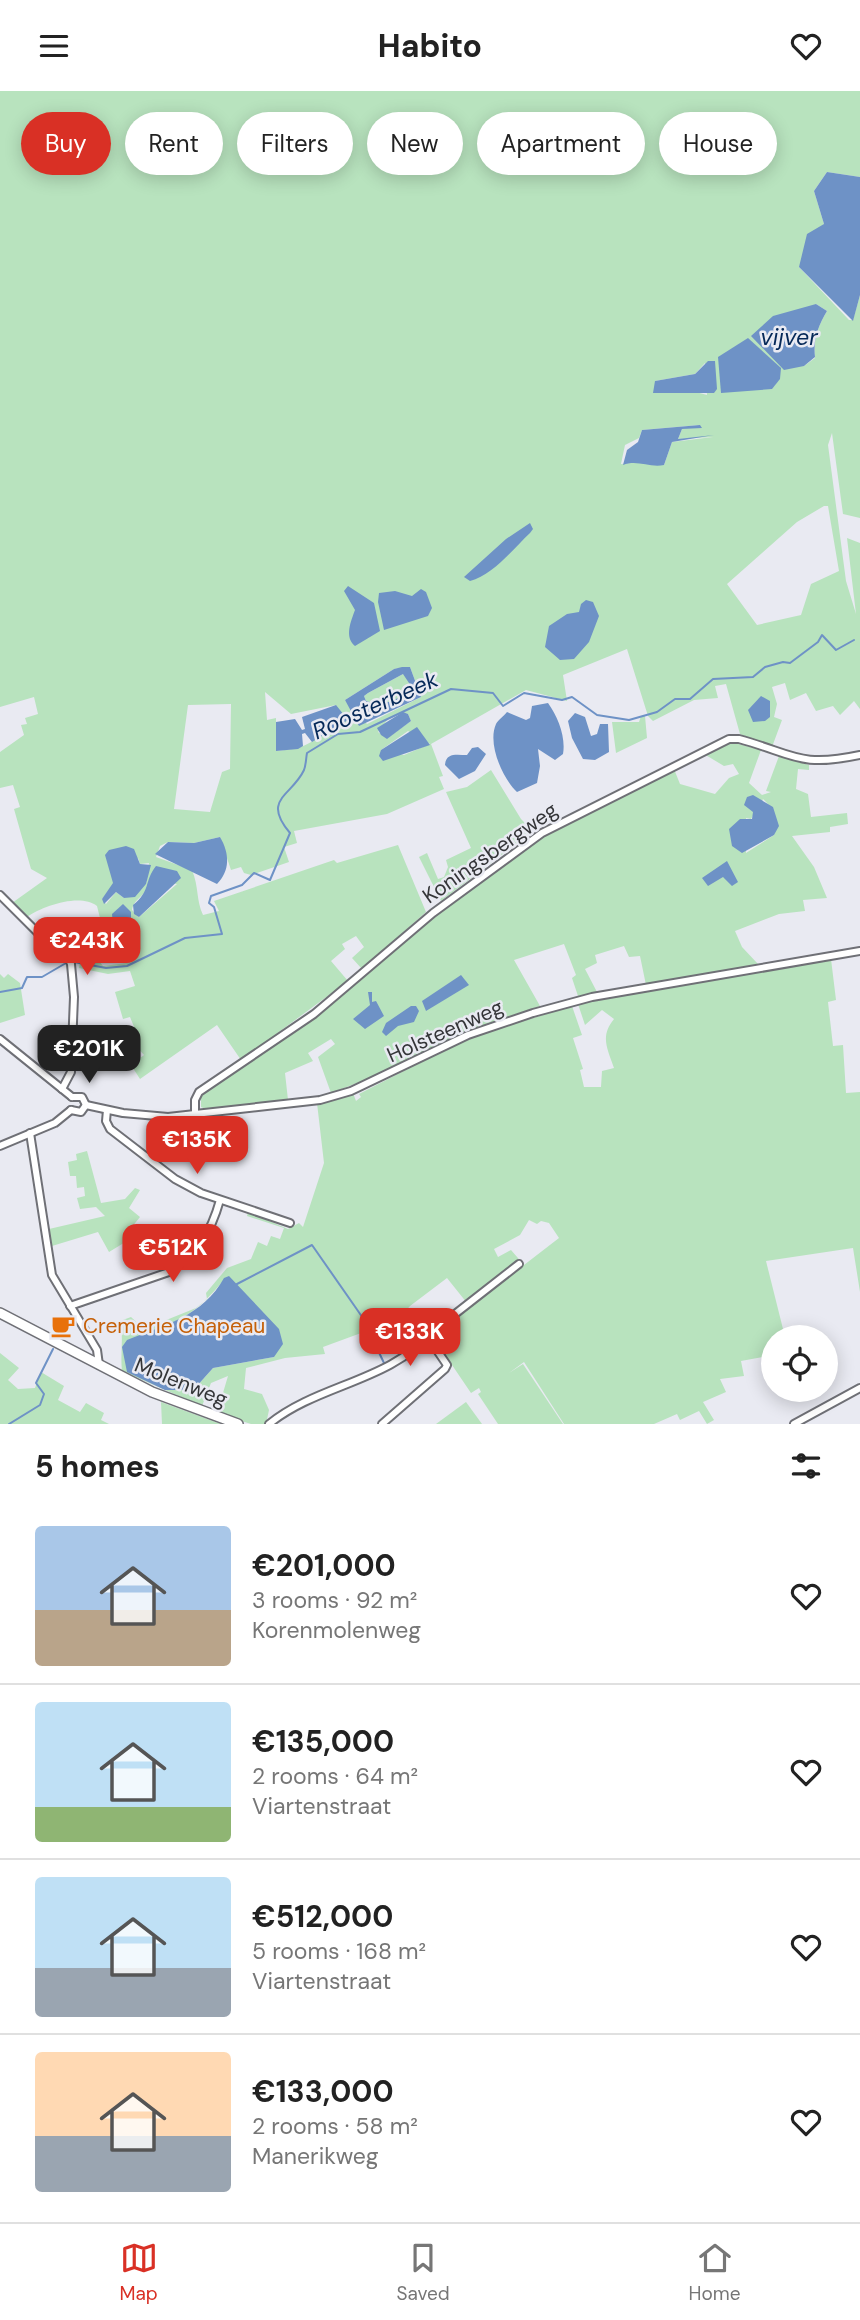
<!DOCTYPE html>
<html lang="en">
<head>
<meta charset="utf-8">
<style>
  body { margin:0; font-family:"DM Sans",sans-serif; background:#f6f6f6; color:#222; height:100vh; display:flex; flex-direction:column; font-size:26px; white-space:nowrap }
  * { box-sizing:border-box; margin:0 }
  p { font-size:23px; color:#767676 }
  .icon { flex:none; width:38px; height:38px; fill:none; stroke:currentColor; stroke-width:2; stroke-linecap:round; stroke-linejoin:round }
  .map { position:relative; height:1333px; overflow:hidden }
  .panel { display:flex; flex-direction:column; background:#fff; flex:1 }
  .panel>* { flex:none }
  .hud { position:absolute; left:21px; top:21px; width:819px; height:63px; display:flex; gap:14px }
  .buttons { position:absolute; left:761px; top:1234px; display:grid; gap:14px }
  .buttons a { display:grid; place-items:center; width:77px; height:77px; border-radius:50%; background:#fff; box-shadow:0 4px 18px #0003; font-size:35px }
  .price { position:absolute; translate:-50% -60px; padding:0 16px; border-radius:14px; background:#d93025; color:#fff; font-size:23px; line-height:46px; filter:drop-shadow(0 2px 4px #0008) }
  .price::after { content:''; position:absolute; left:50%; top:42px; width:21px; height:16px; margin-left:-10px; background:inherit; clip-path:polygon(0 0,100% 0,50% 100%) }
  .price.selected { background:#222; color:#fff }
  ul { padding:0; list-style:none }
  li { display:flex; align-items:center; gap:21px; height:175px; padding:0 35px }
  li+li { border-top:2px solid #e0e0e0 }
  li span { display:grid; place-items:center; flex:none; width:196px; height:140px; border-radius:7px; color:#555 }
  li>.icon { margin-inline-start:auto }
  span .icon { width:84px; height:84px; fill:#fffc; stroke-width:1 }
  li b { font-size:30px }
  h2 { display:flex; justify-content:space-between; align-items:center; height:84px; padding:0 35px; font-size:30px }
  .tag { padding:0 24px; border-radius:32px; background:#fff; box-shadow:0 4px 18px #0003; font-size:24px; line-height:63px }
  .tag.selected { background:#d93025; color:#fff }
  header { display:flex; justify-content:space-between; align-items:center; height:91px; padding:0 35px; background:#fff; font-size:32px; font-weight:700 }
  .dock { display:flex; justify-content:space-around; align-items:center; height:98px; border-top:2px solid #e0e0e0; background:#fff; font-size:19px; color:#767676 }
  .dock a { display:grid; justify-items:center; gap:4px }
  .dock .selected { color:#d93025 }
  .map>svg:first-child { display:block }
</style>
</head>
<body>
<header><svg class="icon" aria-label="menu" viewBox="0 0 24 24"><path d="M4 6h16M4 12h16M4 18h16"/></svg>Habito<svg class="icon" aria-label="heart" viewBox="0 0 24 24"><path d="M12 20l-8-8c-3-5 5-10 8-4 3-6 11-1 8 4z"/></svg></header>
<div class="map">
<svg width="860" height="1333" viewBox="0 0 860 1333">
  <rect width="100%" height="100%" fill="#e9eaf2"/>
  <!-- green -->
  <g fill="#b8e3be" fill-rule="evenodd">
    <path d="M0 0H860V86L827 81 814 100 824 133 799 176 849 229H853L860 204V427L843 423 832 342 828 354 846 490 856 523 847 447 860 452V618L854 610 840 624 833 615 816 620 806 602 790 609 785 592 772 596 777 613 774 626 782 629 772 656 740 643 726 593 715 595 718 607 694 609 653 630 648 625 627 558 563 584 567 610 526 599 431 653 443 685 439 686 444 698 387 723 294 740 297 752 284 756 289 771 251 784 244 782 241 776 231 779 220 746 194 752 168 751 160 755 156 766 192 779C199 796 196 809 203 824L219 820 214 810 334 769 337 772 398 754 426 821 362 878 352 867 364 856 356 845 342 853 345 858 331 870 348 890 241 969 217 934 140 988 131 974 144 964 135 954 130 957 125 953 137 943 130 926 123 928 115 901 135 895 130 880 108 883 79 877 83 856 106 851 97 815C80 802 43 815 27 826L12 812 47 787 31 778 14 718 20 716 13 694 0 697V661L24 644 21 634 27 633 25 627 38 623 34 606 0 616ZM816 213 827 220C818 235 813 249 815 267L804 275ZM705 272 707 304 655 290 695 283ZM700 334 682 338 678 348 713 346 672 351 664 374 639 371 621 373 625 354 639 347 642 339ZM824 415H828L839 480 811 493 801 524 757 534 727 493 797 431ZM410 576 421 606 367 633 345 609 394 578ZM265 601 291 623 336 614C322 647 314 657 276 660V627L267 629ZM231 613 230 678 222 681 210 721 174 718 188 614ZM403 622 408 623 411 630 387 647 378 641 389 627ZM408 640 430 653 404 664 381 659ZM138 767 140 773 149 772 146 793 124 807 116 801 106 813 102 808ZM149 789 177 793 139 826 132 819C134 806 150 804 149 789ZM131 822V851L120 857 115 853 113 823ZM95 856 120 857 128 862 127 872 103 875 95 865Z"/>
    <path d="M403 583H406L411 595C402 611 382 615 366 610L364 605 368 602Z"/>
    <polygon points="641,625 645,625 647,647 616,662 612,631 639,631"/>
    <path d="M731 651 761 659 749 692 762 704 771 701 766 700 779 665 809 674V679L798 678 796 698 808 703 811 726 847 722 848 733 830 736V741L792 745 814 776 827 807 803 809 805 820 779 823 735 840 742 856 758 873 646 894 640 865 629 866 624 855 595 864 597 872 585 878 597 901 578 905 572 887 576 884 564 853 514 869 540 915 483 934 391 979 331 1002 318 966 335 953 331 948 308 962 313 970 285 982 288 1009 208 1019 201 1016V1006L206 1000 332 913 431 827 543 743 674 678 680 693 715 703 729 687 739 683 733 673 724 675 704 663ZM763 708C775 720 779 726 774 744L746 762V727L751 728Z"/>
    <polygon points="491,679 521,728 533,740 441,810 419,766 427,762 438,788 444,786 448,776 446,769 471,757 446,701 467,696"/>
    <path d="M831 868 836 909 828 911 833 955 843 954 846 1002 860 1001V1201L853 1157 766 1170 785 1246H774L773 1264 741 1270 744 1285 720 1288 726 1301 703 1311 714 1329 707 1333 699 1320 680 1329 677 1323 654 1333H564L524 1271 509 1282 523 1273 563 1333H498L478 1303 481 1301 479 1297 471 1302 433 1246 478 1210 475 1206 467 1212 447 1187 410 1215 378 1251 372 1238 323 1256 325 1263 285 1267 246 1277 244 1298 262 1303 269 1319 266 1333H251L217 1322 228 1285 211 1292 202 1315 122 1280C120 1262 124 1247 120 1230L131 1226 144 1238 196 1217 207 1208 206 1202 227 1177 251 1168 258 1151 267 1155 271 1145 280 1148 284 1137 247 1125 248 1121 288 1138 299 1132 303 1136 324 1072 317 1012 353 1002 356 1010 361 1006 359 1003 468 947 572 915 582 944 573 947 583 978 580 979 584 996H601L602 980 614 977C607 957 600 945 614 928L602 919 585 934 578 913ZM529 1129 537 1133 541 1130 549 1132 559 1147 524 1174 511 1159 498 1166 494 1158 520 1144ZM222 1191 274 1266 213 1277 196 1296 148 1241C183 1229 198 1220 222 1191Z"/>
    <polygon points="0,883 4,887 8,883 20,892 25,924 0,932"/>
    <polygon points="87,1060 101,1112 125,1108 135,1097 140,1099 129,1117 140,1126 127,1142 132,1147 109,1161 98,1141 52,1155 49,1138 105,1125 96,1116 80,1118 77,1107 85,1105 84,1096 77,1097 76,1085 70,1085 68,1071 77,1069 76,1063"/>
    <polygon points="0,1262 19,1277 8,1289 18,1298 35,1297 41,1281 64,1295 58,1309 80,1321 86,1312 104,1322 101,1329 109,1333 0,1333"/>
    <polygon points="161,1311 221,1333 162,1333"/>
    <polygon points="466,1311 482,1333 436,1333"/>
  </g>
  <!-- water -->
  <g fill="#6e92c6" fill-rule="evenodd">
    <polygon points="827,81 860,86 860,204 853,230 799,176 807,143 824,133 814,100"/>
    <path d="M816 213 827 220C818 235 813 249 815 266L804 275 784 279 751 245 773 225Z"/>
    <polygon points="748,247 781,277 780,288 772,298 721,302 718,266"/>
    <polygon points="708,270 715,270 717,298 714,302 653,302 655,290 695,283"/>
    <path d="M700 334 702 337 682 338 678 348 714 344 672 351 664 374C649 377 637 368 623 374L627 359 638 351 642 339Z"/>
    <path d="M530 432 533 438 530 442C513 458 493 484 470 490L464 486 506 448Z"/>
    <path d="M348 495 374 512 380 540 355 555C344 546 351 530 355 519L344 500Z"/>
    <polygon points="421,498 426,501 432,517 428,525 384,539 378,511 379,502 395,500 412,505"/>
    <polygon points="586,509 593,511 599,525 589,551 574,568 560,569 545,556 549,535 567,523 579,521 581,513"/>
    <path d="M402 576H410L421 606 359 635 345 609 394 578ZM403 583 411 595C401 609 384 616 366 610L364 605 368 602Z"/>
    <polygon points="761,605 770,610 770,626 765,630 753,631 748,619"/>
    <path d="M548 612C558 626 566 646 563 663L555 669 538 658 540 675 537 692 517 701C503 688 487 653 496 633 498 629 504 625 507 621L526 629 530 627 532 615Z"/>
    <polygon points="336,614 348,629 312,651 305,642 302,643 303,655 298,658 276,660 276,631 295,628 302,639 305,638 302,626"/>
    <polygon points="403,621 408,623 411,630 387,648 381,644 377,637"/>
    <polygon points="575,622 585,626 591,645 597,643 600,633 608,633 609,661 595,669 583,668 572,647 568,630"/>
    <polygon points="417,636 430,654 383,670 379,665 381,659"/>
    <path d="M478 656 486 663 475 680 459 688 445 674C446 661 457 664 467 664L472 657Z"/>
    <polygon points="753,704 773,716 779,735 774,744 742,762 732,755 729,738 740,728 752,728 753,721 744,714 747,706"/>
    <path d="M220 746C230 763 230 780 217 793L155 763 168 751 194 752Z"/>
    <polygon points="126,755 134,758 140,773 151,774 146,793 135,806 124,807 116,801 104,813 102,808 113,792 105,764 109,759"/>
    <polygon points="727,770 738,791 732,795 723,786 708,795 702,787"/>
    <path d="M156 775 177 780 181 787 139 826 134 823 133 814C151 800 144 790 156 775Z"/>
    <polygon points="123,813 131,821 131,851 122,856 115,853 112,823"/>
    <polygon points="461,884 469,894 426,920 422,910"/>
    <polygon points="368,901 372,901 372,911 376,910 384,925 365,938 353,928 370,914"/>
    <polygon points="411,915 416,915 419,920 414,931 398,935 386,945 382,941 386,932"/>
    <path d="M229 1185 279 1238 283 1253 274 1266 213 1277 196 1296 183 1299H165L127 1281 122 1256 127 1249C165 1234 203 1225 224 1187Z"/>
  </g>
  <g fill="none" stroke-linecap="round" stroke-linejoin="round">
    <!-- stream -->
    <g stroke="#6e92c6" stroke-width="2">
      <path d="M74 871 106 877 127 875 185 847 222 843 214 816 209 812 211 805 242 794 254 782 270 789 290 742C261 708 292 705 304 679 306 674 306 667 307 662L338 643 360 641 451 598 493 602 503 615 524 602 562 609 572 606 597 624 629 629 657 621 675 608H690L713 588 753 586 765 576 783 571 790 572 818 551 822 544 836 559 854 549"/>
      <polyline points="0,901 22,897 27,886 42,886 66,872"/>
      <polyline points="237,1193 312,1154 365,1230 372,1245"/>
      <polyline points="374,1251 384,1272"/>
      <polyline points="9,1333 40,1314 44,1303 36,1292 53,1258"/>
    </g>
    <!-- street casing -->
    <g stroke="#6f7076" stroke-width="10">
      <g id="street">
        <polyline points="0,804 42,846 67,864 71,873 74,906 71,981 62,998"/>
        <polyline points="0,948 72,1006"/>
        <polyline points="72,1006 82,1006 86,1014"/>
        <polyline points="86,1014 123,1022 168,1026 320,1009 351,1000 468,944 533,922 592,906 860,860"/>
        <polyline points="71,1019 81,1021 86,1014"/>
        <polyline points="107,1019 106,1030 110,1038 175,1088 201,1102 290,1132"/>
        <path d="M195 1023V1009L199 1001 314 923 433 822 542 742 729 648H739C794 663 799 677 860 664"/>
        <polyline points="30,1042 52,1184 97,1259 99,1274"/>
        <polyline points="0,1055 55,1032 71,1019"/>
        <path d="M70 1215 169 1181C198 1163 211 1141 220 1109"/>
        <path d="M269 1333C318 1293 389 1291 432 1241L519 1173"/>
        <polyline points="382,1333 445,1278 447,1274 428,1246"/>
        <polyline points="794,1333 860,1297"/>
      </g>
    </g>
    <!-- secondary casing -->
    <g stroke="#6f7076" stroke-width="12">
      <polyline id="secondary" points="0,1222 152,1301 238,1333"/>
    </g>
    <!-- street -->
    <use href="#street" stroke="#fff" stroke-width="6"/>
    <!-- secondary -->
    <use href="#secondary" stroke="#fff" stroke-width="9"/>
  </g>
  <!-- icons -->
  <defs>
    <g id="cafe-bare" transform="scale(1.89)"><path d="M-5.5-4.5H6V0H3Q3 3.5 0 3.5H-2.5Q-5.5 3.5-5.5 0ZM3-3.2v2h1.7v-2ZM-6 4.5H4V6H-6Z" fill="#e8710a" stroke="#e9eaf2" stroke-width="2.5" paint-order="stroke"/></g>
  </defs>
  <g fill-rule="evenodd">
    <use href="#cafe-bare" x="63" y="1235"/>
  </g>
  <g text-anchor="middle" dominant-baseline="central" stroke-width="5" stroke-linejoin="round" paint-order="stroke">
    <!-- street labels -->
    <g font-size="21" fill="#343538" stroke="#e9eaf2">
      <text transform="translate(490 762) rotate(-35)">Koningsbergweg</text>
      <text transform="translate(445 940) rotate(-24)">Holsteenweg</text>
      <text transform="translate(181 1291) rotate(22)">Molenweg</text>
    </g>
    <!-- food labels -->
    <g font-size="21" fill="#c56008" stroke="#e9eaf2" text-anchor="start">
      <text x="83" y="1235">Cremerie Chapeau</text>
    </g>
    <!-- water labels -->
    <g font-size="23" font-style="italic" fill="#052858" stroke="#e9eaf2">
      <text x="789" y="246">vijver</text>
      <text transform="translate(375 614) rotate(-24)">Roosterbeek</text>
    </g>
  </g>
</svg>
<div class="buttons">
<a><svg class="icon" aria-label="locate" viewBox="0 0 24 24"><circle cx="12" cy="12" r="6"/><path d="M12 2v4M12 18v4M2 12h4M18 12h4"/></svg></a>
</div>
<b class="price" style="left:87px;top:886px">€243K</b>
<b class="price selected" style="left:89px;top:994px">€201K</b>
<b class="price" style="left:197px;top:1085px">€135K</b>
<b class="price" style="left:173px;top:1193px">€512K</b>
<b class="price" style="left:410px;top:1277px">€133K</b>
<div class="hud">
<a class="tag selected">Buy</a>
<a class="tag">Rent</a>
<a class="tag">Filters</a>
<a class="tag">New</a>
<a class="tag">Apartment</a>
<a class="tag">House</a>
</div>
</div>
<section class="panel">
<h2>5 homes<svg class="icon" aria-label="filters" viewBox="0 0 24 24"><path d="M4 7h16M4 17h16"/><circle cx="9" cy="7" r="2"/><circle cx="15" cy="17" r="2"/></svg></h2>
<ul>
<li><span style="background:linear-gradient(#a9c7e8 60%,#b9a48a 0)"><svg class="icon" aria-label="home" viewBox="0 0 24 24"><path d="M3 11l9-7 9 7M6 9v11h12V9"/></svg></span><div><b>€201,000</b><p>3 rooms · 92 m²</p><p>Korenmolenweg</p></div><svg class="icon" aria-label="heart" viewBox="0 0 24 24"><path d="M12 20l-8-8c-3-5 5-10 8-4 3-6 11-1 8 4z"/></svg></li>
<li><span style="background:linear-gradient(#bfe0f5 75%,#8fb573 0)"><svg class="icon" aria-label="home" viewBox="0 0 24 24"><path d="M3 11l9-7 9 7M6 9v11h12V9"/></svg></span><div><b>€135,000</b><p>2 rooms · 64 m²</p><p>Viartenstraat</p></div><svg class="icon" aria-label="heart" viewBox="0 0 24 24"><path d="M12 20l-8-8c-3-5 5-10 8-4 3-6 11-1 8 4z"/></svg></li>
<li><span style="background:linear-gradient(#bfe0f5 65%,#9aa5b1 0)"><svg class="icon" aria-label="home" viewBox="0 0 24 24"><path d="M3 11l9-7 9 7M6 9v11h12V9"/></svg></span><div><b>€512,000</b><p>5 rooms · 168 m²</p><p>Viartenstraat</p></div><svg class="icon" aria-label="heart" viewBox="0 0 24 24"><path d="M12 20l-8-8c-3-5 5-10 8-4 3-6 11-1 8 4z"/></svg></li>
<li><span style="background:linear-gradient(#ffd9b3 60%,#9aa5b1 0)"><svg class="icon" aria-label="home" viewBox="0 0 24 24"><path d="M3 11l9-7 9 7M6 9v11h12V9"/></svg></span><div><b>€133,000</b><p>2 rooms · 58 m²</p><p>Manerikweg</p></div><svg class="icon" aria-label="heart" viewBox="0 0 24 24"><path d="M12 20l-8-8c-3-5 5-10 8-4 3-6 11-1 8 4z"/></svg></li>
</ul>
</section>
<nav class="dock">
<a class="selected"><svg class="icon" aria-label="map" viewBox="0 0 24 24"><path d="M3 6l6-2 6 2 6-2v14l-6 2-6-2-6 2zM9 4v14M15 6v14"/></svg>Map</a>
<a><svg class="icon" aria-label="saved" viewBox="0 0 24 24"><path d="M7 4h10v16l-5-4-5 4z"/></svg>Saved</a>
<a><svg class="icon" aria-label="home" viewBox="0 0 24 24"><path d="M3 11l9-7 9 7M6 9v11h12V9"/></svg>Home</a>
</nav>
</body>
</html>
